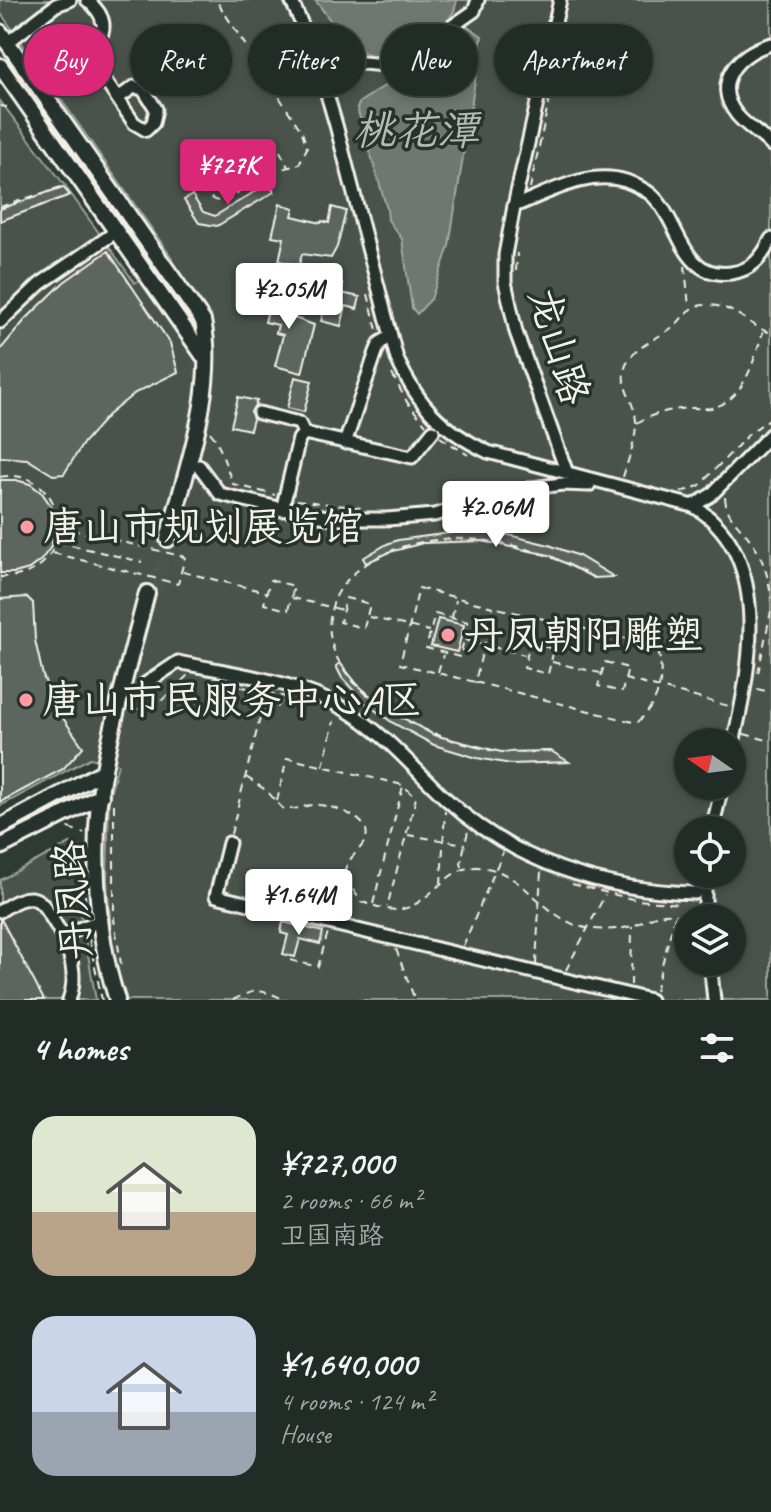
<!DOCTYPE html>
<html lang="en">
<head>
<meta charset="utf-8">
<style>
  body { margin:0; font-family:Caveat,"LXGW WenKai TC",sans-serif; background:#2a342f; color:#f1f3f6; height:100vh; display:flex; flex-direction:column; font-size:30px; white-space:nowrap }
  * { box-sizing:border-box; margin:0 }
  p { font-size:26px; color:#a2a7a7 }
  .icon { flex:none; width:44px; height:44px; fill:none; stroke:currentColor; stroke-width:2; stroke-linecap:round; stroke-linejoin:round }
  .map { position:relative; height:1000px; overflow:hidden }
  .sheet { display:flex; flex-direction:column; background:#222c27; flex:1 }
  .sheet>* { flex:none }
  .banner { position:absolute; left:24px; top:24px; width:724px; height:72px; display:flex; gap:16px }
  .needle { width:52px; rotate:284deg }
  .tools { position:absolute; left:674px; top:728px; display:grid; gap:16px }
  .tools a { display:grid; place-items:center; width:72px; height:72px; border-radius:50%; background:#222c27; box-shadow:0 4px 12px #0003,0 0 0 2px #3f4844; font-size:40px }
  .price { position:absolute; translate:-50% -68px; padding:0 18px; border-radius:8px; background:#fff; color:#222; font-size:26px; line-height:52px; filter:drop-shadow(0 2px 4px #0008) }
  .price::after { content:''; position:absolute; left:50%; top:48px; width:24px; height:18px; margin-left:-12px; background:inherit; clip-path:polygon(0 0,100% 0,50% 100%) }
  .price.selected { background:#db2777; color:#fff }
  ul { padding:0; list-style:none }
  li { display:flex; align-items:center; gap:24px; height:200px; padding:0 32px }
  li span { display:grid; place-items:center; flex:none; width:224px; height:160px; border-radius:24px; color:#555 }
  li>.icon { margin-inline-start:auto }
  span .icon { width:96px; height:96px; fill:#fffc; stroke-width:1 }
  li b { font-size:34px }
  h2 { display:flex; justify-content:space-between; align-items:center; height:96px; padding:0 32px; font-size:34px }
  .tag { padding:0 28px; border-radius:36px; background:#222c27; box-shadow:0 4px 12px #0003,0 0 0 2px #3f4844; font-size:28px; line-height:72px }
  .tag.selected { background:#db2777; color:#fff }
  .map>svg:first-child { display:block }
</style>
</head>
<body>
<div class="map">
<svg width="771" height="1000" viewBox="0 0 771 1000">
  <rect width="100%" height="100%" fill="#2e3b34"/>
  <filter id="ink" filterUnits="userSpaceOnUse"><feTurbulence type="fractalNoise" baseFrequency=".0125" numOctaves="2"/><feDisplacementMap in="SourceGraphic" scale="16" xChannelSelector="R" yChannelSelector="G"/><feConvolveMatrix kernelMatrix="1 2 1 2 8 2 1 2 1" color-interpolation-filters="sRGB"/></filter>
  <g filter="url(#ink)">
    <!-- green -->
    <g fill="#48524c" stroke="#9ea29a" stroke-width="2" fill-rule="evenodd">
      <path d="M0 0H771V1000H127L113 956 107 880 109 797 118 764 90 758 0 806V101L63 183 135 283 172 258 0 12ZM688 742H732V786H688ZM688 830H732V874H688ZM688 918H732V962H688Z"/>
      <polygon points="70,843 76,843 80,847 81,915 96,1000 0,1000 0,880"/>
    </g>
    <!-- water -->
    <path fill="#6f7770" stroke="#a4a8a0" stroke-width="2" d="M315 0H457L454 11 443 29 450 38 469 27 482 36 449 246 431 299 417 314 412 308 402 239 388 220 387 209 357 108 360 102 421 62 423 54 418 45 411 42C402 45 391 54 382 55 350 59 332 20 315 0Z"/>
    <!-- building -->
    <g fill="#5c655e" stroke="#f4f1e8" stroke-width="2">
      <polygon points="269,183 274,192 217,226 199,223 184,200 192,195 203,212 215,216"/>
      <polygon points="63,187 70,195 0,221 0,209"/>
      <polygon points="280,204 294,208 292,216 321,223 322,221 329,223 332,207 346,211 337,247 331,258 302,254 299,265 279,261 284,238 272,236"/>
      <polygon points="108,251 170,343 178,372 135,393 108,415 84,442 64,474 53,475 27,459 0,457 0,350 25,320 64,282"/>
      <polygon points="275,281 291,287 286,315 314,325 302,373 275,366 283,335 276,333 278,325 265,322"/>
      <polygon points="331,282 343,285 341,293 360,297 357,309 346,306 341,326 321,321"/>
      <polygon points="295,377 312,381 304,412 287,408"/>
      <polygon points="238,397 257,401 251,412 253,419 250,430 231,426"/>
      <polygon points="0,480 16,480 30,484 42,493 51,506 55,520 55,534 50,548 41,560 29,569 15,573 0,573"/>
      <polygon points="465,531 509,535 549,545 579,556 614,577 594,578 549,555 482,541 423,543 390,552 366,563 363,558 387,544 398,540"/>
      <polygon points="27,597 33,603 35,640 43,676 56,708 83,747 63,769 0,802 0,599"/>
      <polygon points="438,619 464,625 457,652 431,646"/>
      <polygon points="340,663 357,684 383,707 434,735 501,752 551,751 569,762 511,764 477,758 434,745 393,723 365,703 342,678 336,666"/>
      <polygon points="0,919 1,919 44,1000 0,1000"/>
      <polygon points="283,922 323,932 320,944 300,939 295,957 283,954 288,935 281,933"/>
    </g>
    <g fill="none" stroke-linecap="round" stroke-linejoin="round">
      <!-- major-tunnel -->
      <polyline stroke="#4c564f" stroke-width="14" stroke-dasharray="14 7" stroke-linecap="butt" points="154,595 168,539"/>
      <!-- minor casing -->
      <g stroke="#f4f1e8" stroke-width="17">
        <g id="minor">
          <path d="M291 0 315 53 336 125 397 359C418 405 442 430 488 452L693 506C771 552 753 663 732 747"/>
          <polyline points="560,0 514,206 505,255 505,282 516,332 567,473"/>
          <polyline points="7,43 56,5 70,0"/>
          <path d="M771 44C738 53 711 83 737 115 747 127 761 134 771 145"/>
          <polyline points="315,53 352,62 395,66 474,11 478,0"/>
          <polyline points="87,54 134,123 146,130 153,123 156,109 143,89 134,87 118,98"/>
          <path d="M37 85C66 67 134 38 87 0"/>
          <path d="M514 206C548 193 588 169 626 181 634 184 648 191 653 196 681 223 681 279 731 273 752 270 762 258 771 239"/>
          <polyline points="0,322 40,284 117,231"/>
          <polyline points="259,413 299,423 304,433 299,439 282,510"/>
          <polyline points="304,433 412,457 433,431"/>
          <polyline points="345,443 376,352 380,343 390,337"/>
          <polyline points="199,466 220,494 299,513 342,519 387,519 434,515 533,488 562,484 589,485"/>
          <polyline points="693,506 711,495 771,434"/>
          <path d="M145 684 178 662C234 674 296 680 346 710 388 736 411 766 445 798 513 862 604 891 695 893"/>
          <polyline points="712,830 722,786"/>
          <polyline points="229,843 216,896 650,1000"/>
          <polyline points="705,874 705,918"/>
          <path d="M0 911C10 905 23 895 35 899 43 902 47 911 51 917 67 941 80 971 69 1000"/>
          <polyline points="63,935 100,921"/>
          <polyline points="710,962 714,1000"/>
        </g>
      </g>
      <!-- major casing -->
      <g stroke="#f4f1e8" stroke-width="20">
        <g id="major">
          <path d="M0 32 203 321C217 388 185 473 168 539"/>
          <polyline points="0,66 205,358"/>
          <polyline points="0,827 104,771"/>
          <polyline points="0,847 101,796"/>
          <path d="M117 1000C94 928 90 832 106 759 117 703 133 648 147 593"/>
        </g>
      </g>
      <!-- path -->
      <g stroke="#f4f1e8" stroke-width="2" stroke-dasharray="8 6" stroke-linecap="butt">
        <polyline points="0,106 7,107"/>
        <polyline points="280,151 288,167"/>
        <polyline points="530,188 549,101"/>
        <path d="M200 189C232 221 237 182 262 173 274 169 287 169 299 164L307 148 302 132 216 0"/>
        <polyline points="0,207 67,185"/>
        <polyline points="685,266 689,307"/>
        <polyline points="516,271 517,253"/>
        <polyline points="368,294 377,330"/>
        <polyline points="392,374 407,402 426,425"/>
        <path d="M637 423C654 413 672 409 692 408 698 408 705 409 711 408 745 401 754 359 763 332"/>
        <polyline points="210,432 217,441 233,484 275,495"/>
        <polyline points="440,437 468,455"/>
        <path d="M0 477C71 464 84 579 0 577"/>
        <path d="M623 477C628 460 636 440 636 423 636 407 626 395 624 381 620 353 652 342 670 329 687 318 684 304 710 305 737 307 748 326 771 333"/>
        <polyline points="681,492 699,486 751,432 771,418"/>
        <path d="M725 497C726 519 742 526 753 544 764 560 769 579 771 598"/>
        <polyline points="297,500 362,508"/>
        <polyline points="58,542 142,562"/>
        <polyline points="53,553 178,584 185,557 59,527"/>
        <polyline points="183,572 266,592"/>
        <polygon points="270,580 294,586 288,610 264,604"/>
        <polygon points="419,588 493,607 475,682 400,664"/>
        <polyline points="292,598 343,610"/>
        <polygon points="346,598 370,604 364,628 340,622"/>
        <polygon points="435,614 468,622 460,657 426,648"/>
        <polyline points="369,617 429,631"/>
        <polyline points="452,617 456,600"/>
        <polyline points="465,640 525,655"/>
        <polygon points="530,643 554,649 548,674 524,668"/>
        <polyline points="552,662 600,673"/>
        <polygon points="605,662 628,668 622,692 598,686"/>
        <polyline points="438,672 443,655"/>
        <polyline points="758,673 771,611"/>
        <polyline points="625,679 729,706"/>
        <path d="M475 682 637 723C661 701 665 675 657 646L493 607"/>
        <polyline points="226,683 286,697"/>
        <polyline points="757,689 771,692"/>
        <path d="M250 690C247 706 261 714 276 709L285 696"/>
        <polyline points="137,709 153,709 189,674"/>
        <polyline points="744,734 771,741"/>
        <path d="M551 751C531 753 511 754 490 750 430 739 315 690 331 611 335 592 347 578 362 567 428 519 529 539 594 578"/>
        <polyline points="323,766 334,721"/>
        <path d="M246 777 267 791 282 808C298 812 306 803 319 805 333 806 372 818 366 838 361 852 346 857 344 875L361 902C373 905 385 910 397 910 430 907 444 867 476 867 518 867 538 910 575 925 591 931 619 931 635 925 645 921 654 915 664 914 672 913 681 916 688 919"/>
        <polyline points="732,779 737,757"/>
        <polyline points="277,801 287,758 403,785 416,798 387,907"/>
        <polyline points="114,804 114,919 121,964"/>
        <polyline points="68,828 84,833"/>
        <polyline points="231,834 262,710"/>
        <polyline points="408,835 465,844"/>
        <polyline points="84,867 86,917"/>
        <polyline points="462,867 461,862 468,831"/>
        <polyline points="441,884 445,811"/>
        <polyline points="572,884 636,900 680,904"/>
        <polyline points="373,904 403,786"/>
        <polyline points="89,939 102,1000"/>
        <polyline points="463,946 503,852"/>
        <polyline points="396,949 415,1000"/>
        <polyline points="290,960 318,967 328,932"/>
        <polyline points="536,964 541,871"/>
        <polyline points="566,970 605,895"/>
        <polyline points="631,985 632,927"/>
        <polyline points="655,991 675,916"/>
        <path d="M233 1000C256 988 262 989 285 1000"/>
      </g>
      <!-- minor -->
      <use href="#minor" stroke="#26332d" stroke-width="11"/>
      <!-- major -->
      <use href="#major" stroke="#26332d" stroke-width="14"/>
    </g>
  </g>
  <!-- markers -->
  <g fill="#ff9aa2" stroke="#26332d" stroke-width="3">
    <circle cx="27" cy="527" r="8"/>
    <circle cx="448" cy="635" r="8"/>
    <circle cx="26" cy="700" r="8"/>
  </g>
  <g text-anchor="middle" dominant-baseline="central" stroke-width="7" stroke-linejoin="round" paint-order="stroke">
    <!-- street labels -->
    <g font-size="40" fill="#f4f1e8" stroke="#26332d">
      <text transform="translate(559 346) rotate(73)">龙山路</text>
      <text transform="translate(73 900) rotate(-94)">丹凤路</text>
    </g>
    <!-- poi labels -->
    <g font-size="40" fill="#f4f1e8" stroke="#26332d" text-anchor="start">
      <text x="43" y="527">唐山市规划展览馆</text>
      <text x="464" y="635">丹凤朝阳雕塑</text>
      <text x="42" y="700">唐山市民服务中心A区</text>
    </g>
    <!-- water labels -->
    <g font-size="42" font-style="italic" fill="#b8bab2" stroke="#26332d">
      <text x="416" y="130">桃花潭</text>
    </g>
  </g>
</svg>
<div class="tools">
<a><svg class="needle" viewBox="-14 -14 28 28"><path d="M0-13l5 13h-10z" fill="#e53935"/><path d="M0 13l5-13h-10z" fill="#a2a7a7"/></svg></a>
<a><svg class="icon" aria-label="locate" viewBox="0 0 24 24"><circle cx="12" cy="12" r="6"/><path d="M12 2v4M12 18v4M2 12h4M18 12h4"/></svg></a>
<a><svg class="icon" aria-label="layers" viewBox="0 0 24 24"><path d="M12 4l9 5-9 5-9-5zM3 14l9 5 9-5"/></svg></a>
</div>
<b class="price selected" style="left:228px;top:207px">¥727K</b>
<b class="price" style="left:289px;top:331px">¥2.05M</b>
<b class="price" style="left:496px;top:549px">¥2.06M</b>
<b class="price" style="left:299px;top:937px">¥1.64M</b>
<div class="banner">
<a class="tag selected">Buy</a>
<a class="tag">Rent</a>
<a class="tag">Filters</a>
<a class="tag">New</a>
<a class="tag">Apartment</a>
</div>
</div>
<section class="sheet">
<h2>4 homes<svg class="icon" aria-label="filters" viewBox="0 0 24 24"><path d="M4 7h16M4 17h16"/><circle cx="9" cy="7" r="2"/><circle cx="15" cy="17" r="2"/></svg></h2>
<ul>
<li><span style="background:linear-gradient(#dfe7d0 60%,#b9a48a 0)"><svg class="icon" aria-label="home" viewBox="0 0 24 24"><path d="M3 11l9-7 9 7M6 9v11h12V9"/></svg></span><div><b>¥727,000</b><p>2 rooms · 66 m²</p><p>卫国南路</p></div></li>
<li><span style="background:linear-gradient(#c9d6e8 60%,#9aa5b1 0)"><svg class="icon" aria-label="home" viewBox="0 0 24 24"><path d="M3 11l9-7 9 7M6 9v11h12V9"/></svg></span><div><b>¥1,640,000</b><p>4 rooms · 124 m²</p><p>House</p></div></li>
</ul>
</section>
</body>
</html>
